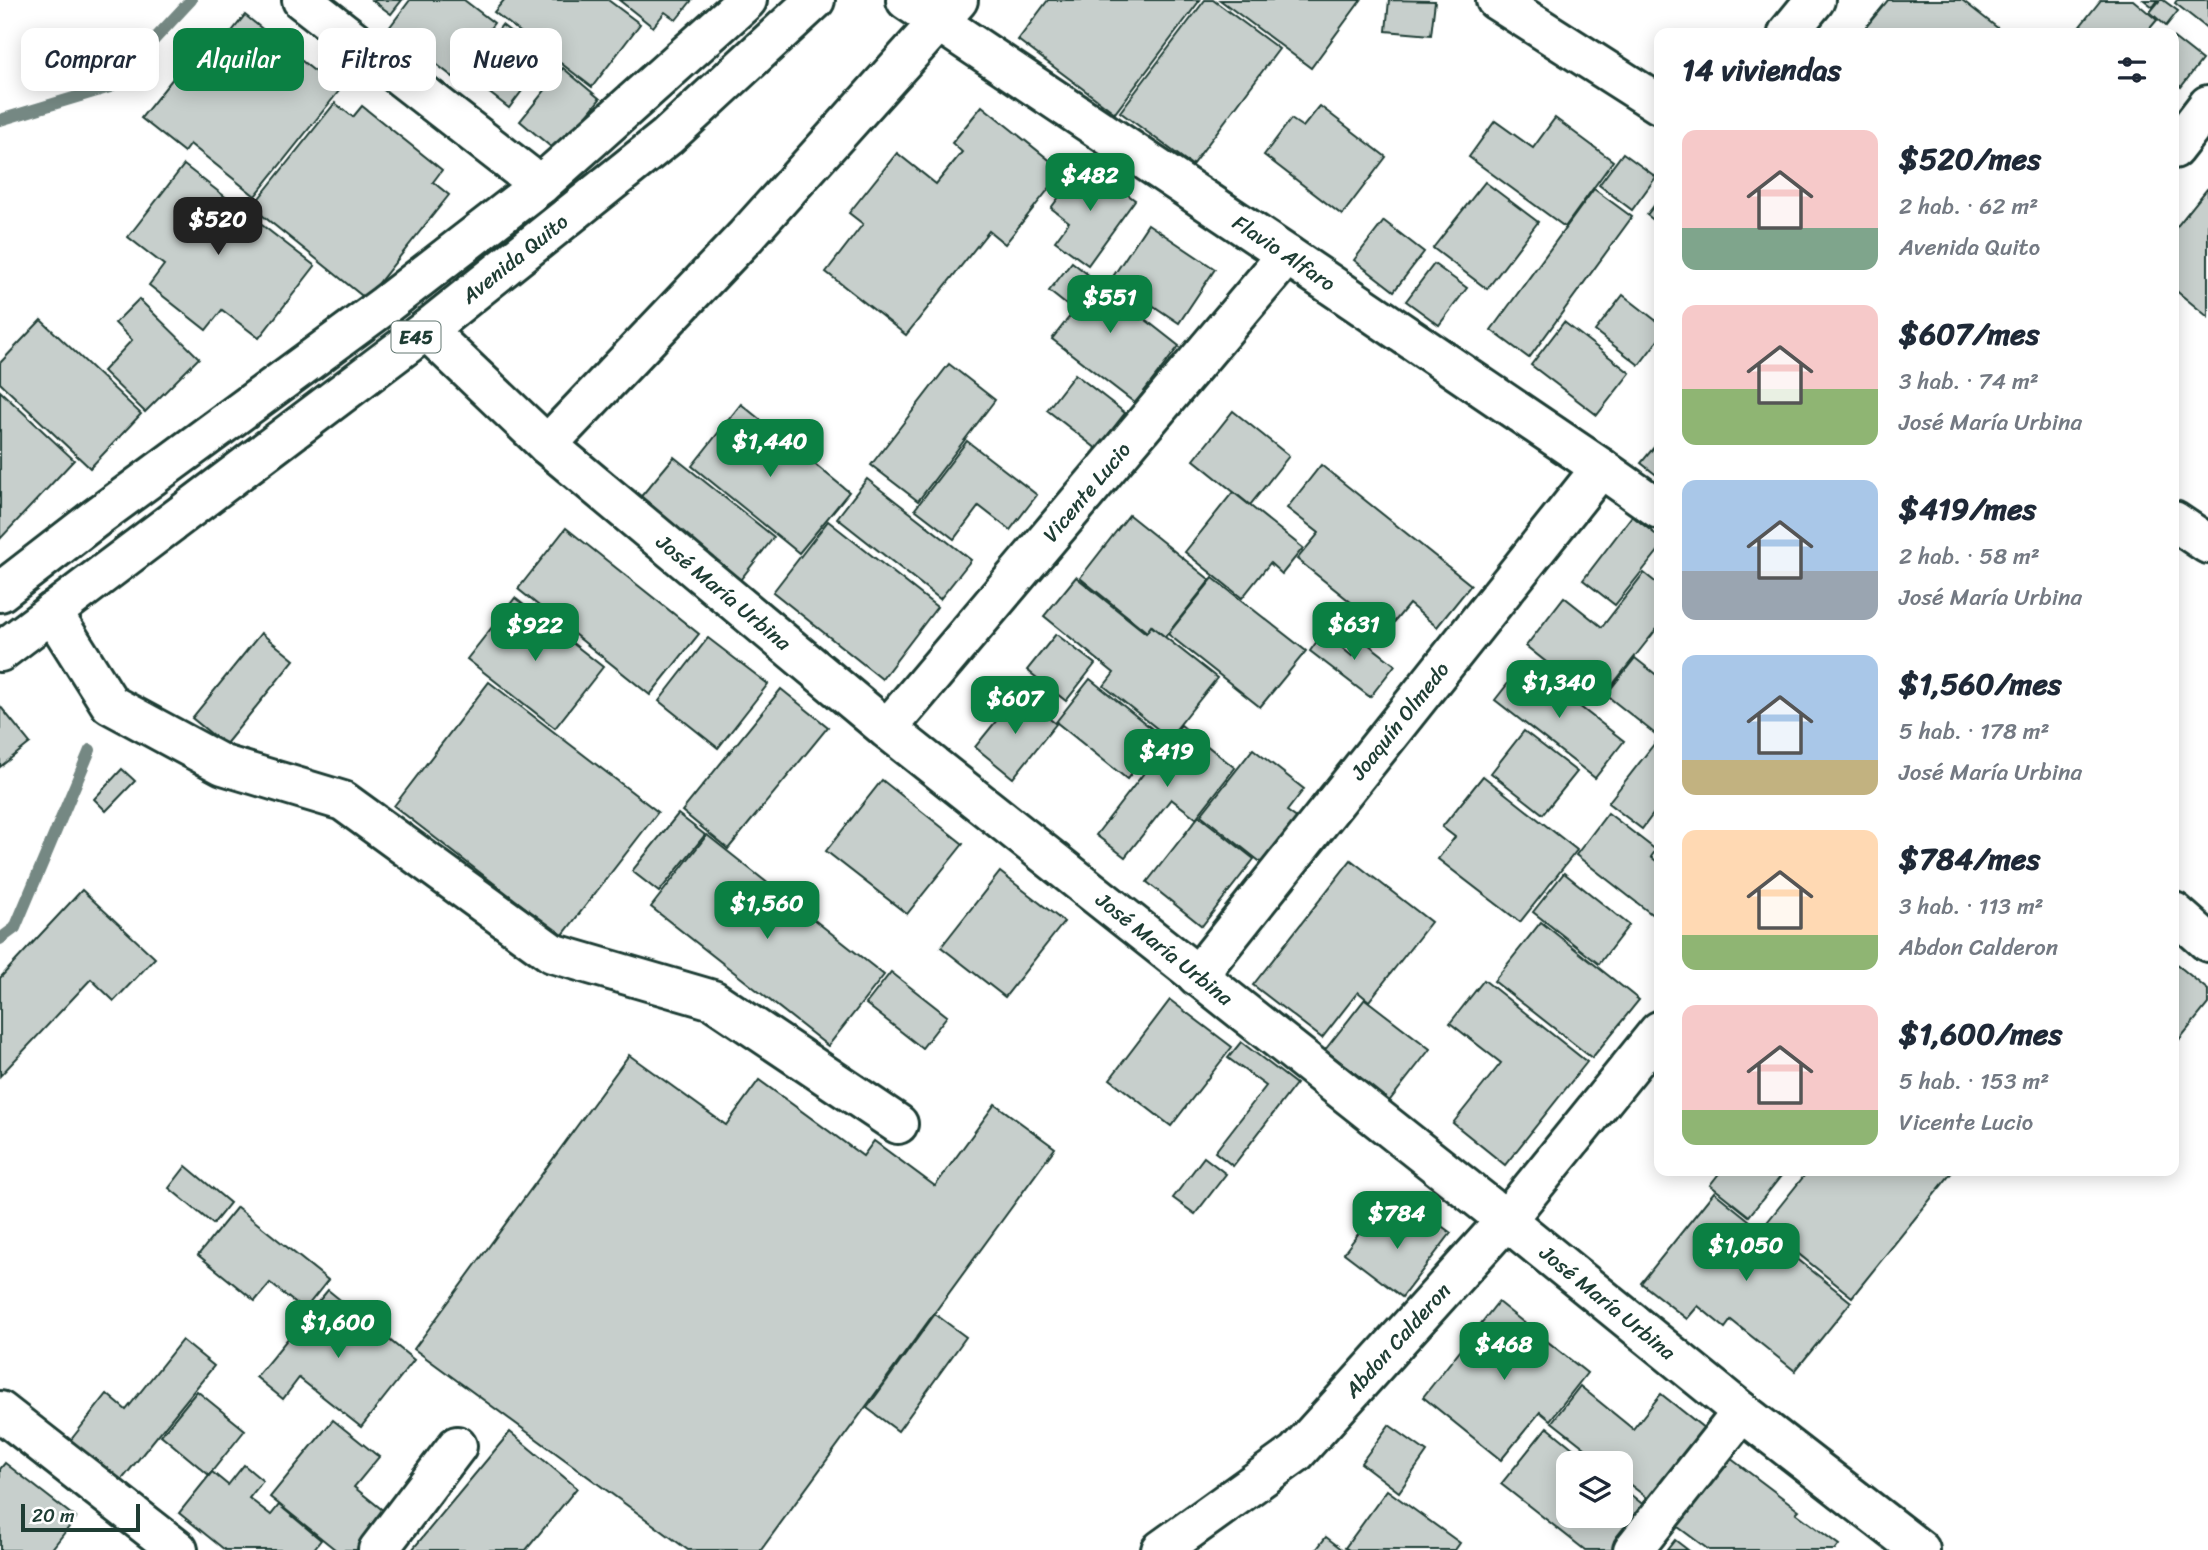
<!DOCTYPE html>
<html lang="es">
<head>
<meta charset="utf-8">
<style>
  body { margin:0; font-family:Sriracha,sans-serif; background:#f2f2f3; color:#1f2937; height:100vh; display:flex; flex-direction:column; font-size:26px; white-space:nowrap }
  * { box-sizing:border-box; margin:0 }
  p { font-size:23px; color:#747a83 }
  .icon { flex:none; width:38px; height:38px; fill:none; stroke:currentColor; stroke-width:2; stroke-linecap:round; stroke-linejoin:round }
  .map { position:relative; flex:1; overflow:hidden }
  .details { position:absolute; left:1654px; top:28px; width:525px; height:1148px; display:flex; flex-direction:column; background:#fff; border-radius:14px; box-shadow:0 4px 18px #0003 }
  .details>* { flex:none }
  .guide { position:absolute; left:21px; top:28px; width:665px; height:63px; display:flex; gap:14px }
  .buttons { position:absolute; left:1556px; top:1451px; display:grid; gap:14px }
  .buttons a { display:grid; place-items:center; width:77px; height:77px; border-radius:14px; background:#fff; box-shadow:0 4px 18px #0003; font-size:35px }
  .scale { position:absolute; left:21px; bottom:18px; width:119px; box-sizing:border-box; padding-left:7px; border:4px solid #1f3d34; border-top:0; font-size:19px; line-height:24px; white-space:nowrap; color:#1f3d34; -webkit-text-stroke:5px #fff; paint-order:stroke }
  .price { position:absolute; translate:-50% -60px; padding:0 16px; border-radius:14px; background:#0b8043; color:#fff; font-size:23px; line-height:46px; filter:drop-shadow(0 2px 4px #0008) }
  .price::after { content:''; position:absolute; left:50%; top:42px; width:21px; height:16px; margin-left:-10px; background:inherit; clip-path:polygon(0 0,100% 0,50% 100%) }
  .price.selected { background:#222; color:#fff }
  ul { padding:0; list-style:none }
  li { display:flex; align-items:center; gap:21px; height:175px; padding:0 28px }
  li span { display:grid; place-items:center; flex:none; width:196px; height:140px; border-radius:14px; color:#555 }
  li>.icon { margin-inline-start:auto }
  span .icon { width:84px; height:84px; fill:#fffc; stroke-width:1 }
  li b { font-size:30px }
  h2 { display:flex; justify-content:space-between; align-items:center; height:84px; padding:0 28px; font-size:30px }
  .chip { padding:0 24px; border-radius:14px; background:#fff; box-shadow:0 4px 18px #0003; font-size:24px; line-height:63px }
  .chip.selected { background:#0b8043; color:#fff }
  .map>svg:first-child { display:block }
</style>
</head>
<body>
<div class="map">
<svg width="2208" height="1550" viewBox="0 0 2208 1550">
  <rect width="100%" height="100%" fill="#fff"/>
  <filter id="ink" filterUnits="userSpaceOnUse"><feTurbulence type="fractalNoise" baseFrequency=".0143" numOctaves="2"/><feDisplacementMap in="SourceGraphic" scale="14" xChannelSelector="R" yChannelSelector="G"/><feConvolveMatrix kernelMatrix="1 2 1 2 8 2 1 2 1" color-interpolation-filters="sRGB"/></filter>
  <g filter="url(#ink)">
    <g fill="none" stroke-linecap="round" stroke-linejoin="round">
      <!-- stream -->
      <g stroke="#758883" stroke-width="12">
        <polyline points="0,120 110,87 191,0"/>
        <polyline points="0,939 15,928 90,750"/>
      </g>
    </g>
    <!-- building -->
    <g fill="#c7cfcc" stroke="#1f3d34" stroke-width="2">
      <polygon points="372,0 402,0 391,14"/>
      <polygon points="410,0 464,0 494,23 453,77 389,28"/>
      <polygon points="504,0 608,0 640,24 592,87 494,12"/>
      <polygon points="619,0 692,0 676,20 665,12 653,27"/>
      <polygon points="1048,0 1200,0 1115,113 1018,40"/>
      <polygon points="1205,0 1213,0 1279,49 1192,165 1120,112"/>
      <polygon points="1220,0 1361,0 1311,68"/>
      <polygon points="1389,0 1435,1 1431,35 1386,31"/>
      <polygon points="1888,0 1962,0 2004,33 1861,33"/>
      <polygon points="2101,0 2133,0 2157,20 2146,33 2081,33 2077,30"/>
      <polygon points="2144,0 2158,0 2153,7"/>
      <polygon points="2160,0 2163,0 2178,11 2166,26 2150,12"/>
      <polygon points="2177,0 2208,0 2208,29 2175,3"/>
      <polygon points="245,15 339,91 255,196 190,144 184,152 141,118 182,67 195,78"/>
      <polygon points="502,25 546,59 509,108 465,74"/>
      <polygon points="2174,38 2202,60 2181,87 2174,81"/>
      <polygon points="563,68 600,99 557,152 520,121"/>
      <polygon points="335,103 353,117 362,106 442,170 433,182 449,195 366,299 252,207"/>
      <polygon points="982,106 1063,171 1005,244 989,231 906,335 826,272 863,224 849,213 897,153 936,184 962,152 952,143"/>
      <polygon points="1320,106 1386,157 1342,215 1264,155 1291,119 1303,127"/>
      <polygon points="1555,118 1613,161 1565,227 1469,157 1495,121 1533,148"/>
      <polygon points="1623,153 1656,177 1632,210 1599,185"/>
      <polygon points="1084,163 1135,200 1088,265 1055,241 1069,222 1051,208"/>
      <polygon points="184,165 315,266 259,338 222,310 206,330 149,285 164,265 128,237"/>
      <polygon points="1485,182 1538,222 1487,289 1433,248"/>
      <polygon points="1594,189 1632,217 1529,358 1491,330"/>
      <polygon points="2207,189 2208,190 2208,317 2174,289 2174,230"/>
      <polygon points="1659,199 1659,224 1647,215"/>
      <polygon points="1384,221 1424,252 1394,291 1354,260"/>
      <polygon points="1148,224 1215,269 1179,323 1112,278"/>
      <polygon points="1072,262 1179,346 1135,403 1052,339 1074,311 1049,291"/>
      <polygon points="1434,264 1467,288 1439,325 1406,301"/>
      <polygon points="1623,295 1659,323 1659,339 1639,365 1595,331"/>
      <polygon points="139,299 199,358 145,412 103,371 132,340 115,323"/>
      <polygon points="41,320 141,414 90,468 0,383 0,363"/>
      <polygon points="1564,322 1630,373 1597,415 1531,365"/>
      <polygon points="949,364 995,400 918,501 871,465"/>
      <polygon points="1075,374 1125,413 1097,449 1047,410"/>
      <polygon points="0,391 74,460 0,539"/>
      <polygon points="741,404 849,492 799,553 692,466"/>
      <polygon points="1233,411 1289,456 1250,505 1194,460"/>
      <polygon points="967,441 1037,495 1010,530 979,506 954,539 915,509"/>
      <polygon points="1659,441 1659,477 1641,463"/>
      <polygon points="674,457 774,537 733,589 638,500"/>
      <polygon points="1321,465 1471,585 1437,627 1409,604 1387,631 1297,559 1319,533 1287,508"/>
      <polygon points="867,479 971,560 940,599 837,518"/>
      <polygon points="1233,492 1303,548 1282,574 1270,563 1242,598 1185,552"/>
      <polygon points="1129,515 1210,580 1165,637 1152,626 1147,632 1080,578"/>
      <polygon points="1632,516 1659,537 1659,550 1615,605 1583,580"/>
      <polygon points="828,521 937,607 882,679 773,592"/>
      <polygon points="566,528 699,634 650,695 518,589"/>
      <polygon points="1644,573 1659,585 1659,626 1598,703 1526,646 1564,597 1602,627"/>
      <polygon points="1076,577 1146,633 1151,626 1217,678 1169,738 1104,686 1114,673 1044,616"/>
      <polygon points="1213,578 1306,651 1260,707 1168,634"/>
      <polygon points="515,598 603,667 555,728 467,659"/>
      <polygon points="1336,629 1348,639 1341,647 1352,656 1364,641 1395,665 1370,697 1310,651 1323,633 1329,638"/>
      <polygon points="261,633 294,660 225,745 192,718"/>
      <polygon points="1056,634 1095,664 1066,701 1027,670"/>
      <polygon points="708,638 768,684 718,748 659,701"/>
      <polygon points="1635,658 1659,677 1659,737 1606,695"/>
      <polygon points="1524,663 1624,741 1595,778 1495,700"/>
      <polygon points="1090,679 1161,736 1127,779 1056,722"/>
      <polygon points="489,682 658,812 562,936 394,806"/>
      <polygon points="781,689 828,727 728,849 682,811"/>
      <polygon points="1018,694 1056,724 1013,778 975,747"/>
      <polygon points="0,706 30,743 0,767"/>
      <polygon points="1181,725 1235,768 1196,818 1171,799 1125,857 1096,835"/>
      <polygon points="1524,731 1577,772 1543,814 1491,773"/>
      <polygon points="1658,739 1659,817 1654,813 1642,829 1608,803"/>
      <polygon points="1253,749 1304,789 1287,811 1298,819 1263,864 1201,815"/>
      <polygon points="122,769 135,781 106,811 94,799"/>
      <polygon points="1483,776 1577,850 1520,922 1438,859 1455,837 1442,827"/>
      <polygon points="882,780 963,844 907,914 826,851"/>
      <polygon points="1608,813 1656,850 1651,857 1659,863 1659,920 1576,855"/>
      <polygon points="678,814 705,835 659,892 632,871"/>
      <polygon points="1199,816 1254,859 1202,926 1147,882"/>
      <polygon points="707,835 884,975 828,1046 651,907"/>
      <polygon points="1351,860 1431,922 1369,1001 1358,992 1322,1038 1253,985"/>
      <polygon points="1000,872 1064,922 1005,997 941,947"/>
      <polygon points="1564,873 1629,925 1599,964 1533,912"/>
      <polygon points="82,890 155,958 114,1001 91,979 0,1076 0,978"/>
      <polygon points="1541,922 1639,1000 1592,1058 1494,981"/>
      <polygon points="2174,962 2208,990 2208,1004 2174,1046"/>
      <polygon points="891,972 947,1016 922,1048 866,1004"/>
      <polygon points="1484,980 1587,1062 1505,1165 1453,1123 1501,1063 1450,1023"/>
      <polygon points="1365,999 1430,1049 1383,1109 1358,1089 1365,1081 1325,1050"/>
      <polygon points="1170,1000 1232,1047 1171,1126 1110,1079"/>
      <polygon points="1241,1042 1296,1084 1233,1166 1215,1152 1266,1086 1228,1058"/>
      <polygon points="629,1055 726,1125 759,1080 863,1156 874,1141 935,1186 995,1104 1055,1148 761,1550 688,1550 414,1349"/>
      <polygon points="1204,1157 1226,1174 1195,1214 1173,1198"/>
      <polygon points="186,1166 230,1203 213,1224 169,1188"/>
      <polygon points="1721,1171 1785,1171 1749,1216 1710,1185"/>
      <polygon points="1808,1171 1953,1171 1852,1297 1764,1226"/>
      <polygon points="1714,1192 1851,1302 1795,1371 1731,1320 1725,1328 1698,1306 1687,1319 1641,1283"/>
      <polygon points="237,1207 328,1280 304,1310 270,1283 255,1301 198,1255"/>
      <polygon points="1424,1213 1451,1233 1402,1297 1344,1253 1373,1214 1406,1238"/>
      <polygon points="328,1290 414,1360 361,1427 299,1378 283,1399 256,1377"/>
      <polygon points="1498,1302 1587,1373 1550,1420 1540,1412 1501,1460 1423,1397"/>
      <polygon points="935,1314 966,1337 898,1431 867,1408"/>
      <polygon points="182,1340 214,1366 120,1482 70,1441 107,1394 126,1410"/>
      <polygon points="1580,1386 1633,1429 1661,1394 1710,1433 1654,1503 1620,1477 1620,1463 1604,1463 1552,1422"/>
      <polygon points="197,1391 245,1430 209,1475 161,1435"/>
      <polygon points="333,1420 379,1457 354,1487 390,1516 362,1550 336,1550 270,1497"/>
      <polygon points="1389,1425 1427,1452 1399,1492 1361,1463"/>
      <polygon points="1547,1427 1591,1463 1568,1463 1568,1516 1620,1516 1620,1486 1656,1515 1628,1550 1585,1550 1501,1484"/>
      <polygon points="510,1432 577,1488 526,1550 412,1550"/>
      <polygon points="1726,1455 1799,1510 1796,1513 1839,1545 1835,1550 1709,1550 1674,1524"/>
      <polygon points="5,1463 76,1518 51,1550 0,1550 0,1469"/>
      <polygon points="244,1465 263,1481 249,1498 271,1515 279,1505 321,1540 313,1550 225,1550 179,1513 212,1472 228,1485"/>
      <polygon points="1387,1490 1460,1543 1455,1550 1349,1550 1345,1548"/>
      <polygon points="1326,1537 1343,1550 1316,1550"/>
      <polygon points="1675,1540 1688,1550 1667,1550"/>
    </g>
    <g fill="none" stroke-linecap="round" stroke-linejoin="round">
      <!-- minor casing -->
      <g stroke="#1f3d34" stroke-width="44">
        <g id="minor">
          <polyline points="302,0 540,185"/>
          <path id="s1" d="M906 0 1287 255 1601 468 1659 509"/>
          <polyline points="1496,0 1659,104"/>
          <polyline points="1788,33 1815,0"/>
          <polyline points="2174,149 2208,105"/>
          <path id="s2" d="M426 330 547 445 887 729 1506 1220 1742 1412 1920 1550"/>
          <polyline points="547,445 746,236 958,0"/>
          <polyline points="2174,521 2208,544"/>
          <polyline points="52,612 110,704 223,765 343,801 552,953 713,1000 898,1124"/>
          <path id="s3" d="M887 729 1287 255"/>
          <polyline points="2174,912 2208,942"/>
          <path id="s4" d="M1197 976 1601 468"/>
          <polyline points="0,1411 178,1550"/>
          <polyline points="378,1550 457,1446"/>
          <path id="s5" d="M1161 1550 1296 1453 1506 1220 1659 1031"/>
          <polyline points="1633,1550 1742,1412"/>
        </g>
      </g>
      <!-- highway casing -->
      <g stroke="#1f3d34" stroke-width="44">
        <g id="highway">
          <polyline points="0,592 97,517 385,305 540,185 747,0"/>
          <path id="s6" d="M0 652 426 330 667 137 815 0"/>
        </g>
      </g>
      <!-- minor -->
      <use href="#minor" stroke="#fff" stroke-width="38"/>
      <!-- highway -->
      <use href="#highway" stroke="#fff" stroke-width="38"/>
    </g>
  </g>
  <g text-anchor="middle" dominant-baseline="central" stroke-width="5" stroke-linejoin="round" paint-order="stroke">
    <!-- shield labels -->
    <rect fill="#fff" stroke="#627771" stroke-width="2" x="391.5" y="321.5" width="49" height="31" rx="5"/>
    <g font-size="19" font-weight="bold" fill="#1f3d34">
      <text x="416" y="337">E45</text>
    </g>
    <!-- street labels -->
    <g font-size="21" fill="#1f3d34" stroke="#fff">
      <text stroke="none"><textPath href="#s1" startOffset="455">Flavio Alfaro</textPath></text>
      <text stroke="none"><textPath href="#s6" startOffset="648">Avenida Quito</textPath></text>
      <text stroke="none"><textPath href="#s3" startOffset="310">Vicente Lucio</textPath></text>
      <text stroke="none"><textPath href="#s2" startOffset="397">José María Urbina</textPath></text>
      <text stroke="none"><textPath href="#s4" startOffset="326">Joaquín Olmedo</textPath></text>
      <text stroke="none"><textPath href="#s2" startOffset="964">José María Urbina</textPath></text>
      <text stroke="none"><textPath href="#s2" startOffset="1531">José María Urbina</textPath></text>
      <text stroke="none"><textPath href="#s5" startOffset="318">Abdon Calderon</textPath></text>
    </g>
  </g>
</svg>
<div class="buttons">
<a><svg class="icon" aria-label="layers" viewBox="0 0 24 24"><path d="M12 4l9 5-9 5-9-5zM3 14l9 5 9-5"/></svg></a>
</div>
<div class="scale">20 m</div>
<b class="price" style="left:1090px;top:213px">$482</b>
<b class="price selected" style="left:218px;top:257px">$520</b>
<b class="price" style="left:1110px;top:335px">$551</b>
<b class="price" style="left:770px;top:479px">$1,440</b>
<b class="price" style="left:1354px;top:662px">$631</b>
<b class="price" style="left:535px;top:663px">$922</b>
<b class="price" style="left:1559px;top:720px">$1,340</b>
<b class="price" style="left:1015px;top:736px">$607</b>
<b class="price" style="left:1167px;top:789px">$419</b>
<b class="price" style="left:767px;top:941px">$1,560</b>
<b class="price" style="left:1397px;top:1251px">$784</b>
<b class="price" style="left:1746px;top:1283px">$1,050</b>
<b class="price" style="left:338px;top:1360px">$1,600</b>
<b class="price" style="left:1504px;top:1382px">$468</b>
<div class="guide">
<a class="chip">Comprar</a>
<a class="chip selected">Alquilar</a>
<a class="chip">Filtros</a>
<a class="chip">Nuevo</a>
</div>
<section class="details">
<h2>14 viviendas<svg class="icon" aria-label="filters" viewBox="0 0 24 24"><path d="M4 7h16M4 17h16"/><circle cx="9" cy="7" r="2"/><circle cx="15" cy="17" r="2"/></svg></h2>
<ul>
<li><span style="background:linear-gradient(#f6c9c9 70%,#7fa58c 0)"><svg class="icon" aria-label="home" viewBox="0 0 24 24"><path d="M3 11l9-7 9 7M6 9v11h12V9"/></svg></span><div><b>$520/mes</b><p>2 hab. · 62 m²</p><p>Avenida Quito</p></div></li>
<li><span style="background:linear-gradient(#f6c9c9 60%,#8fb573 0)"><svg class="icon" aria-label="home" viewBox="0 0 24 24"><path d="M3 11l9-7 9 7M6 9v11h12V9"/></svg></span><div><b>$607/mes</b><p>3 hab. · 74 m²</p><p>José María Urbina</p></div></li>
<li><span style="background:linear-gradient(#a9c7e8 65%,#9aa5b1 0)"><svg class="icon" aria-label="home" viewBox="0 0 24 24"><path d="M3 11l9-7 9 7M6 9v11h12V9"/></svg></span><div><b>$419/mes</b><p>2 hab. · 58 m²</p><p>José María Urbina</p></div></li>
<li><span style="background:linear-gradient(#a9c7e8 75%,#c2b280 0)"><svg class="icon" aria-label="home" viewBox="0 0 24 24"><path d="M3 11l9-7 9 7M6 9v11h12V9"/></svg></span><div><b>$1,560/mes</b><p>5 hab. · 178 m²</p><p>José María Urbina</p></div></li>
<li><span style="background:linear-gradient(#ffd9b3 75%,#8fb573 0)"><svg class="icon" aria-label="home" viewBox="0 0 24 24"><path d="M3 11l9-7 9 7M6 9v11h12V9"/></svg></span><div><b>$784/mes</b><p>3 hab. · 113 m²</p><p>Abdon Calderon</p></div></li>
<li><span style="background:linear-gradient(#f6c9c9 75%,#8fb573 0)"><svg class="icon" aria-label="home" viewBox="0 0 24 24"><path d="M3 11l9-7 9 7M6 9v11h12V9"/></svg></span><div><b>$1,600/mes</b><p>5 hab. · 153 m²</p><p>Vicente Lucio</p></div></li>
</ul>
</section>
</div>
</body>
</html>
